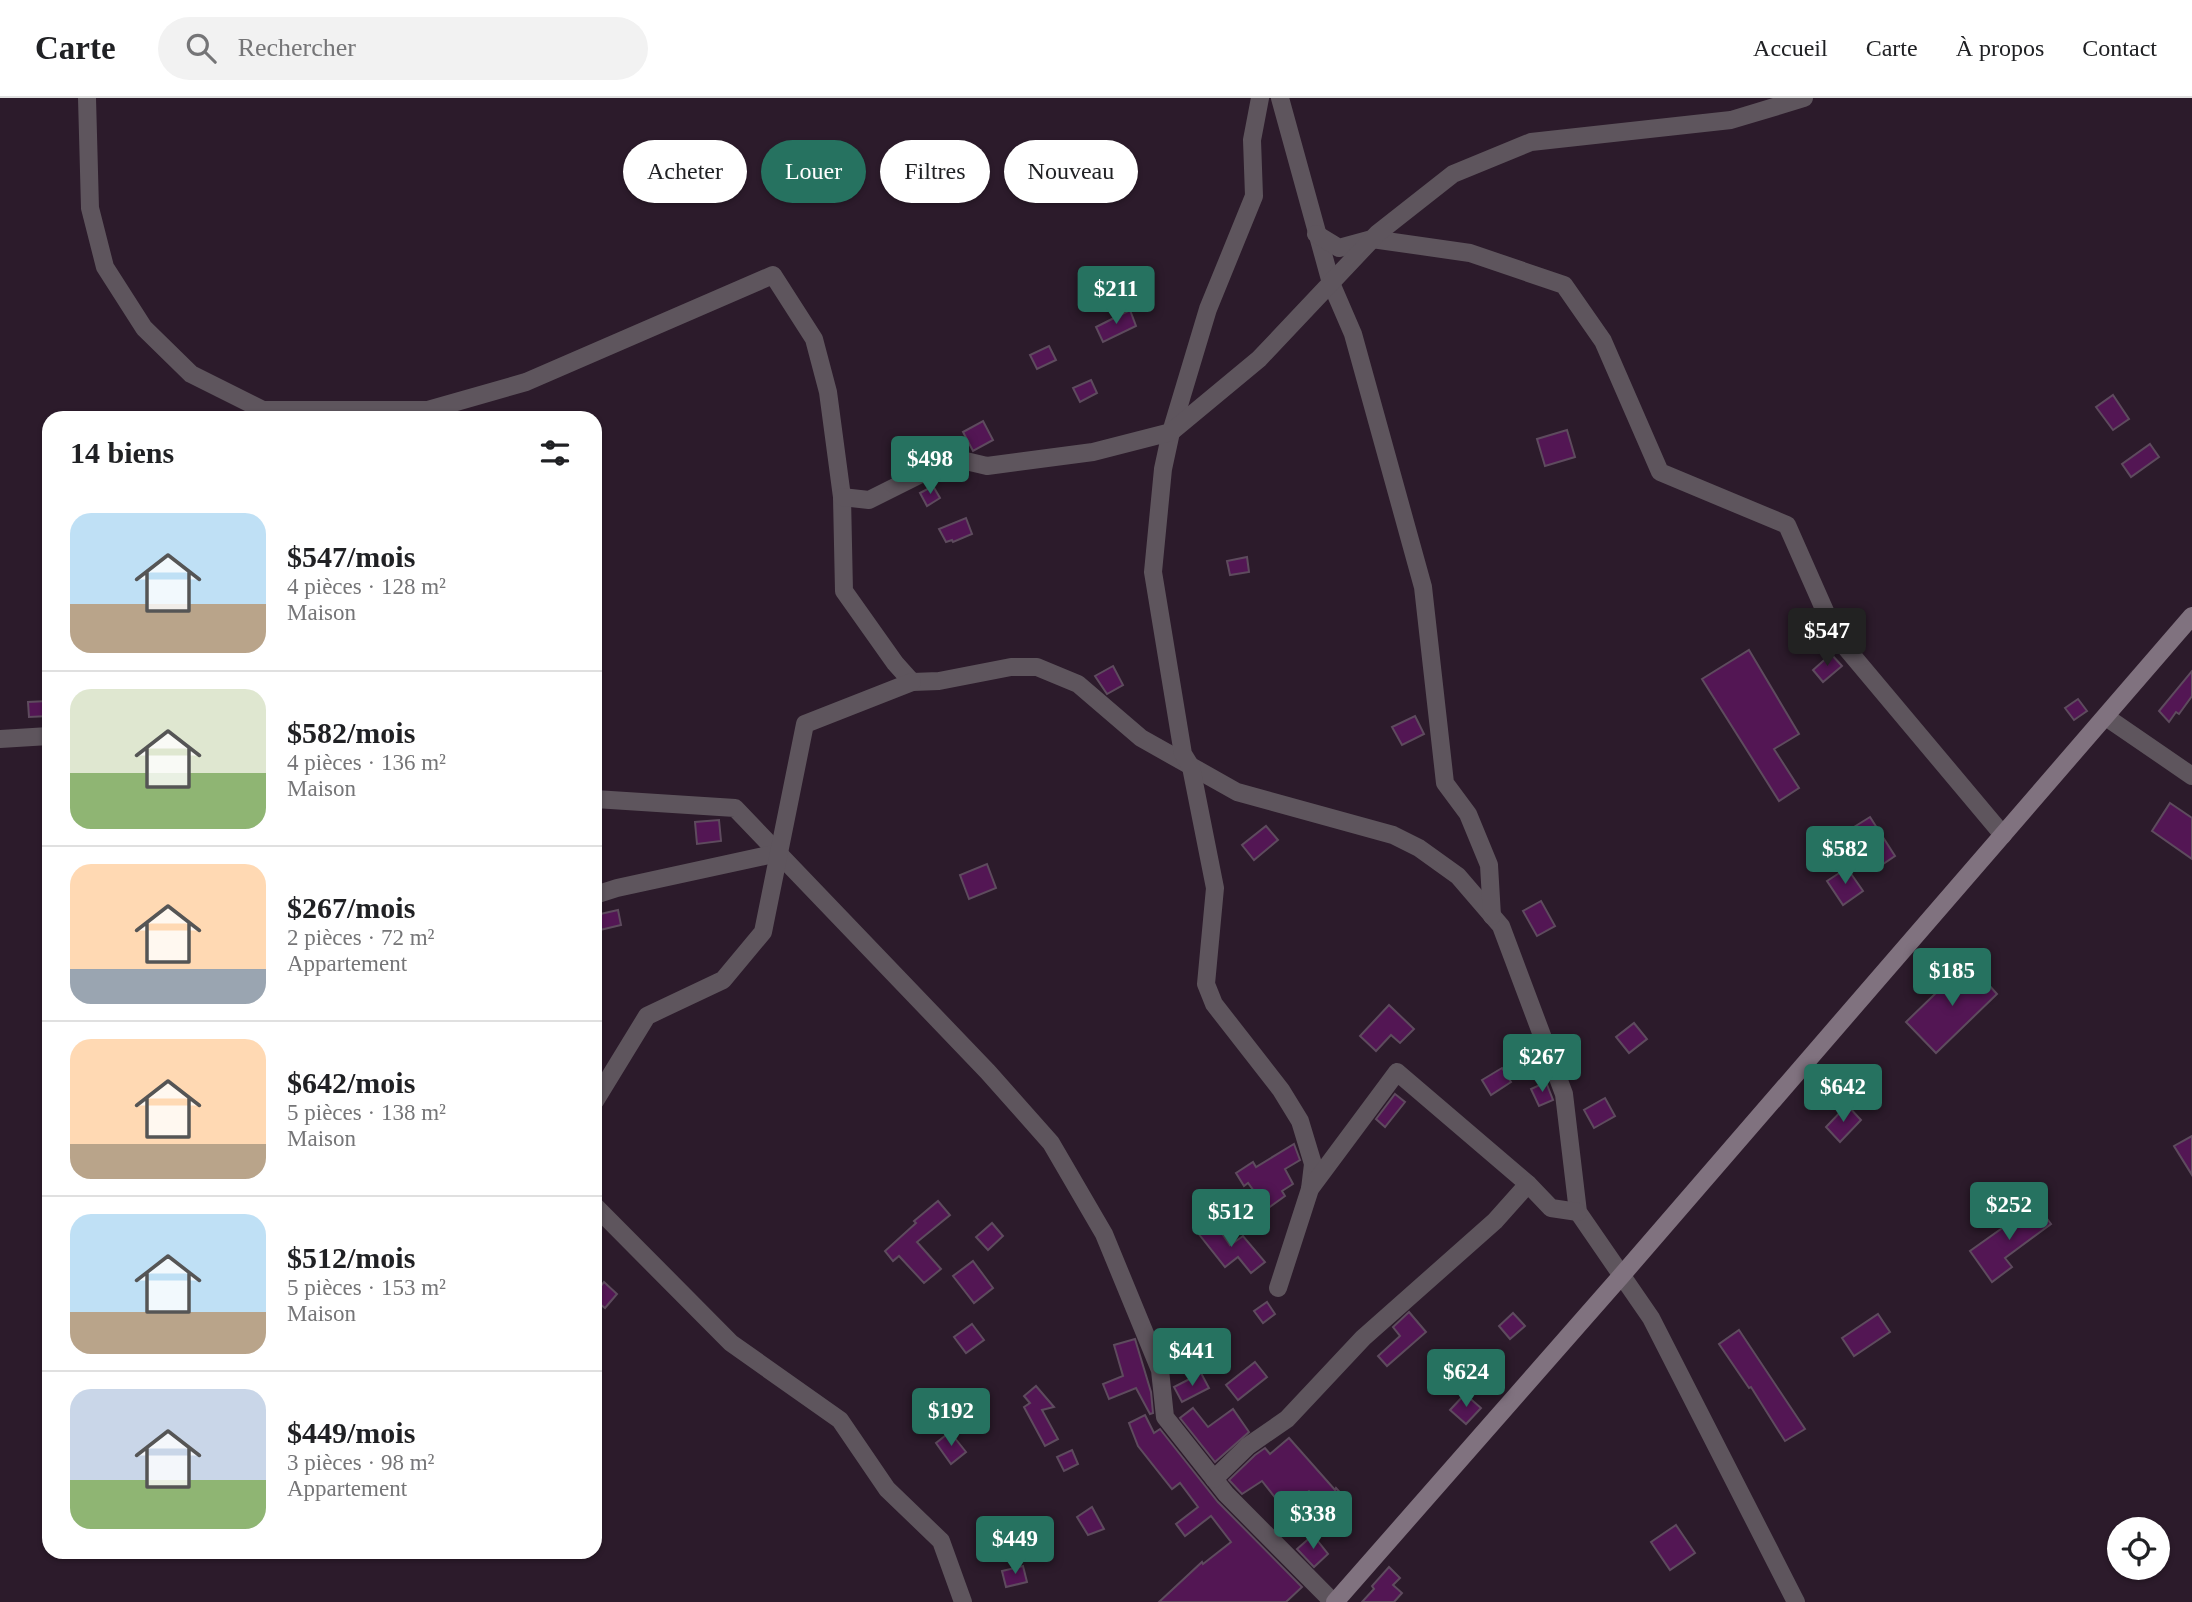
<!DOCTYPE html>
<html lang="fr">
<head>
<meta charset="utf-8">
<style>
  body { margin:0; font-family:Georgia,serif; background:#f2f2f2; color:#202124; height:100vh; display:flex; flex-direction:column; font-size:26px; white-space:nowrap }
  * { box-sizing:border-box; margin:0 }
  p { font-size:23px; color:#757577 }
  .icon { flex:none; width:38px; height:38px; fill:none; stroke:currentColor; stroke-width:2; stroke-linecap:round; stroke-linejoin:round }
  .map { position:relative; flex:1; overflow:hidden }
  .panel { position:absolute; left:42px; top:313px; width:560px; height:1148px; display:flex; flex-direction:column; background:#fff; border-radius:21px; box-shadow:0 2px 5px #0004 }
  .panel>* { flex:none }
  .top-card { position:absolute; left:623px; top:42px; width:665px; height:63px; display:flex; gap:14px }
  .buttons { position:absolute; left:2107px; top:1419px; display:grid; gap:14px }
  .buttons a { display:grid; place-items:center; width:63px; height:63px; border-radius:50%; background:#fff; box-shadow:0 2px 5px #0004; font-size:35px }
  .price { position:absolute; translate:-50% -60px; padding:0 16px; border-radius:7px; background:#267260; color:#fff; font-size:23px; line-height:46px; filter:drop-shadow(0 2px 4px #0008) }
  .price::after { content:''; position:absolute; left:50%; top:42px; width:21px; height:16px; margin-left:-10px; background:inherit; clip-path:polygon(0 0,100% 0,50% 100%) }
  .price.current { background:#222; color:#fff }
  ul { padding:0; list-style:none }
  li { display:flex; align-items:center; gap:21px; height:175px; padding:0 28px }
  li+li { border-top:2px solid #e0e0e0 }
  li span { display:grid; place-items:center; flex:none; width:196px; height:140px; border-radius:21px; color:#555 }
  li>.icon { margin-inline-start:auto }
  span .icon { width:84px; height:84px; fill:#fffc; stroke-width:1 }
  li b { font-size:30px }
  h2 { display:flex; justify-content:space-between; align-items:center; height:84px; padding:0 28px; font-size:30px }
  .chip { padding:0 24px; border-radius:32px; background:#fff; box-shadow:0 2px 5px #0004; font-size:24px; line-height:63px }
  .chip.current { background:#267260; color:#fff }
  header { display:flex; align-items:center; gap:42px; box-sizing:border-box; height:98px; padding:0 35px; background:#fff; border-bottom:2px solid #e0e0e0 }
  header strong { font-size:33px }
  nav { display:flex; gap:38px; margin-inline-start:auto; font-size:24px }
  .search { width:490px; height:63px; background:#f2f2f2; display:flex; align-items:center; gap:18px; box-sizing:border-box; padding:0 24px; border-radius:38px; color:#757577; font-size:26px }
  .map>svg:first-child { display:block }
</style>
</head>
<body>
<header>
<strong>Carte</strong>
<div class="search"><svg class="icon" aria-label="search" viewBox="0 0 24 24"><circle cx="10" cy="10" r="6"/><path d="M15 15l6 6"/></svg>Rechercher</div>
<nav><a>Accueil</a><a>Carte</a><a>À propos</a><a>Contact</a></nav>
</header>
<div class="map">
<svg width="2192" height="1504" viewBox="0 0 2192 1504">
  <rect width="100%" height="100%" fill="#2c1b2b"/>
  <!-- building -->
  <g fill="#531654" stroke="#5e4b5e" stroke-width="2">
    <polygon points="1130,212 1136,228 1103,244 1096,229"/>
    <polygon points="1049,248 1056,262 1037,271 1030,257"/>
    <polygon points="1091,282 1097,295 1080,304 1073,290"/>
    <polygon points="2113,297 2129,321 2113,332 2096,309"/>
    <polygon points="983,323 993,342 973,353 963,334"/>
    <polygon points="1567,332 1575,359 1545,368 1537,341"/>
    <polygon points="2150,346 2159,359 2131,379 2122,366"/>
    <polygon points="933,388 940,400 927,408 920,395"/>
    <polygon points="966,420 972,436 953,444 952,442 946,444 939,431"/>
    <polygon points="1247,459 1249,474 1230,477 1227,463"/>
    <polygon points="1749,552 1799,636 1774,651 1799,690 1779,703 1702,581"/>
    <polygon points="1831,556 1842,568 1823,584 1813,572"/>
    <polygon points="1113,568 1123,587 1107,596 1095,578"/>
    <polygon points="2192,573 2192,598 2179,616 2176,614 2169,624 2159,613"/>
    <polygon points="2078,601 2087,613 2074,622 2065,610"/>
    <polygon points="48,603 49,618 29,619 28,604"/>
    <polygon points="1415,618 1424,636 1402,647 1392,629"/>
    <polygon points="2170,705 2192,720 2192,761 2152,733"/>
    <polygon points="1870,719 1895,758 1880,768 1854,729"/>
    <polygon points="719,722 721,743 697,746 695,724"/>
    <polygon points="1266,728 1278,742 1254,762 1242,747"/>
    <polygon points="987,766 996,790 969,801 960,777"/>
    <polygon points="1847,770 1863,793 1843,807 1827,783"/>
    <polygon points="1541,803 1555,828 1537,838 1523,813"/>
    <polygon points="618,812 621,827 600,832 596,817"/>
    <polygon points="1968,864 1997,896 1936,955 1906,924"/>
    <polygon points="1389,907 1414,931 1400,945 1391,937 1376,953 1360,938"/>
    <polygon points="1634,925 1647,941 1629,955 1616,939"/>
    <polygon points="1502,970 1511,984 1491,997 1482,982"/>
    <polygon points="1546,984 1553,1002 1539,1008 1531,991"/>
    <polygon points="1395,996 1405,1004 1385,1029 1376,1021"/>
    <polygon points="1605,1000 1615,1018 1594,1030 1584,1012"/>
    <polygon points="1847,1007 1861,1022 1840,1044 1826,1029"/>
    <polygon points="2192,1038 2192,1077 2174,1048"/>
    <polygon points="1294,1046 1300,1062 1285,1071 1293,1086 1282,1093 1285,1098 1267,1111 1248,1085 1244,1088 1236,1075 1253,1064 1256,1069"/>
    <polygon points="938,1103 950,1117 917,1144 941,1171 924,1185 899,1158 893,1163 885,1153 916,1125 914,1123"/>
    <polygon points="2036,1106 2051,1126 2005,1160 2012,1169 1992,1184 1970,1153"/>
    <polygon points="1214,1124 1230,1147 1243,1138 1265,1164 1251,1175 1238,1159 1225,1169 1198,1135"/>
    <polygon points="992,1125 1003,1138 988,1152 976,1139"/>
    <polygon points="973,1163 993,1190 974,1205 953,1178"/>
    <polygon points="604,1184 617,1196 605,1210 595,1202 595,1195"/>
    <polygon points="1267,1204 1275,1216 1263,1225 1254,1213"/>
    <polygon points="1409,1214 1426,1234 1387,1268 1378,1258 1400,1238 1393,1229"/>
    <polygon points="1513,1215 1525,1228 1510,1241 1499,1228"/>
    <polygon points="1878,1216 1890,1234 1854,1258 1842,1240"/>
    <polygon points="972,1226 984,1242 966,1255 954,1239"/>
    <polygon points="1739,1232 1805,1331 1785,1343 1751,1289 1749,1290 1719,1246"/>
    <polygon points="1135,1241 1151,1294 1153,1315 1150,1316 1136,1290 1109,1301 1103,1286 1123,1278 1114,1247"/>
    <polygon points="1255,1264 1267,1279 1238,1302 1226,1287"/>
    <polygon points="1201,1275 1209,1290 1182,1304 1174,1289"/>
    <polygon points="1036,1288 1054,1309 1042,1312 1058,1341 1045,1348 1024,1309 1030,1305 1024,1298"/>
    <polygon points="1465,1296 1481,1310 1466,1326 1450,1312"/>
    <polygon points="1193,1310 1208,1329 1233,1311 1249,1334 1215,1364 1180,1320"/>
    <polygon points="1145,1317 1154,1335 1160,1331 1218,1404 1302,1489 1286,1504 1159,1504 1202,1464 1203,1466 1231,1444 1211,1418 1185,1438 1176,1426 1198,1409 1180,1385 1172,1391 1138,1348 1129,1325"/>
    <polygon points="950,1334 966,1354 951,1366 936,1345"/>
    <polygon points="1289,1340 1335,1392 1336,1390 1347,1402 1330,1417 1309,1393 1285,1412 1262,1383 1242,1396 1229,1382 1255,1357 1265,1350 1270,1356"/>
    <polygon points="1072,1352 1078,1366 1064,1373 1057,1359"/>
    <polygon points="1092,1409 1104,1431 1088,1437 1077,1419"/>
    <polygon points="1676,1427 1695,1455 1670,1472 1651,1444"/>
    <polygon points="1313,1437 1328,1456 1314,1469 1297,1451"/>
    <polygon points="1023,1468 1027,1484 1006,1489 1002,1473"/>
    <polygon points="1389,1469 1400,1480 1393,1487 1402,1495 1394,1504 1362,1504 1374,1491 1372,1488"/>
  </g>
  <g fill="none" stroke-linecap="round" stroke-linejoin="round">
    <!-- minor -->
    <g stroke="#5e555d" stroke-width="18">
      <polyline points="87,0 90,110 105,169 144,230 191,276 263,312 428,312 526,284 773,177 814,241 828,294 842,399 844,493 895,565 912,584 939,583 1011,569 1037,569 1078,586 1141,640 1237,694 1393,737 1419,750 1458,778 1501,828 1564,996 1578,1114 1651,1220 1796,1504"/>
      <polyline points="1260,0 1252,42 1254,98 1208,211 1171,334 1163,371 1153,474 1183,656 1191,669 1215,790 1206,886 1214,906 1281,992 1300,1023 1313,1066 1310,1091"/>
      <polyline points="1280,0 1331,185 1353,236 1423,489 1445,685 1468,716 1489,767 1492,818"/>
      <polyline points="1316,136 1339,150 1372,141 1470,155 1564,187 1603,243 1660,374 1787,427 1836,538 2003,737"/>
      <polyline points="842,399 869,402 953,360 987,368 1093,354 1171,334 1259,261 1378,135 1453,76 1531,44 1731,22 1804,0"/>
      <polyline points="2106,619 2192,678"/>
      <polyline points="0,641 49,638"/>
      <polyline points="595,701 735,710 988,974 1051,1045 1104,1136 1160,1272 1165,1319 1226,1396 1333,1504"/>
      <polyline points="595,797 617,790 778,755"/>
      <polyline points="595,1003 647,918 723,882 763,834 805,626 912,584"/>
      <polyline points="595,1108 731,1245 840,1322 887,1391 941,1443 963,1504"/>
      <polyline points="1278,1190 1310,1091 1397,974 1528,1086"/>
      <polyline points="1214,1381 1248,1348 1287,1321 1363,1240 1495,1123 1528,1086 1551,1110 1578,1114"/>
    </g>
    <!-- secondary -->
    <polyline stroke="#80727f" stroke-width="18" points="1335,1504 1622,1177 2192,518"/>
  </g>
</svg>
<div class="buttons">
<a><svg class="icon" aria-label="locate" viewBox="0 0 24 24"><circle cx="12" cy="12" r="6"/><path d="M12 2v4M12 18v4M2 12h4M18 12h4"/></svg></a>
</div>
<b class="price" style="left:1116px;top:228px">$211</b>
<b class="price" style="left:930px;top:398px">$498</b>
<b class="price current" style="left:1827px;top:570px">$547</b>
<b class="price" style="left:1845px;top:788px">$582</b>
<b class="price" style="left:1952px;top:910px">$185</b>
<b class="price" style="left:1542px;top:996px">$267</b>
<b class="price" style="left:1843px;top:1026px">$642</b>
<b class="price" style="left:2009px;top:1144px">$252</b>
<b class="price" style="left:1231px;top:1151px">$512</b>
<b class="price" style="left:1192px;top:1290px">$441</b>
<b class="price" style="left:1466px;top:1311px">$624</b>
<b class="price" style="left:951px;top:1350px">$192</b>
<b class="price" style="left:1313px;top:1453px">$338</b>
<b class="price" style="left:1015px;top:1478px">$449</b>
<div class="top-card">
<a class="chip">Acheter</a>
<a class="chip current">Louer</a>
<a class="chip">Filtres</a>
<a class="chip">Nouveau</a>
</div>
<section class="panel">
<h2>14 biens<svg class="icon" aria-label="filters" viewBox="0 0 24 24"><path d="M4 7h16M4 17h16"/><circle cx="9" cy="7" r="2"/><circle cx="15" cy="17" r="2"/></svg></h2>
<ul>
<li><span style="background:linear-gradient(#bfe0f5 65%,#b9a48a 0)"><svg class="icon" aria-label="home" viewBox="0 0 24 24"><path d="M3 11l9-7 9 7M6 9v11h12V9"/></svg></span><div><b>$547/mois</b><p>4 pièces · 128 m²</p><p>Maison</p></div></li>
<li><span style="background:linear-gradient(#dfe7d0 60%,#8fb573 0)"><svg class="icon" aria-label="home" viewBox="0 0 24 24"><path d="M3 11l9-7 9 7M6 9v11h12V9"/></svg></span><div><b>$582/mois</b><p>4 pièces · 136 m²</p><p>Maison</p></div></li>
<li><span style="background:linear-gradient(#ffd9b3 75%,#9aa5b1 0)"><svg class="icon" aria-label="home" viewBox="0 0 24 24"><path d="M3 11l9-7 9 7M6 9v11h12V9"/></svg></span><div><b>$267/mois</b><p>2 pièces · 72 m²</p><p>Appartement</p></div></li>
<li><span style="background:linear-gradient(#ffd9b3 75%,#b9a48a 0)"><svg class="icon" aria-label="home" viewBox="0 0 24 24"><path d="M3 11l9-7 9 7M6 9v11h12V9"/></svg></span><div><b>$642/mois</b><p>5 pièces · 138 m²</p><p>Maison</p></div></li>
<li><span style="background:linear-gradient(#bfe0f5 70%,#b9a48a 0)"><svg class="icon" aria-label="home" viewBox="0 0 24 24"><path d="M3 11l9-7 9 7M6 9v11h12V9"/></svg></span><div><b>$512/mois</b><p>5 pièces · 153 m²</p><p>Maison</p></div></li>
<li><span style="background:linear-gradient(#c9d6e8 65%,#8fb573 0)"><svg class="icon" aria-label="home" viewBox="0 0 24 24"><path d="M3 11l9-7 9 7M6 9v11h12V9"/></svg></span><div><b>$449/mois</b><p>3 pièces · 98 m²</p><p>Appartement</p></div></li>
</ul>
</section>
</div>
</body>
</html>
